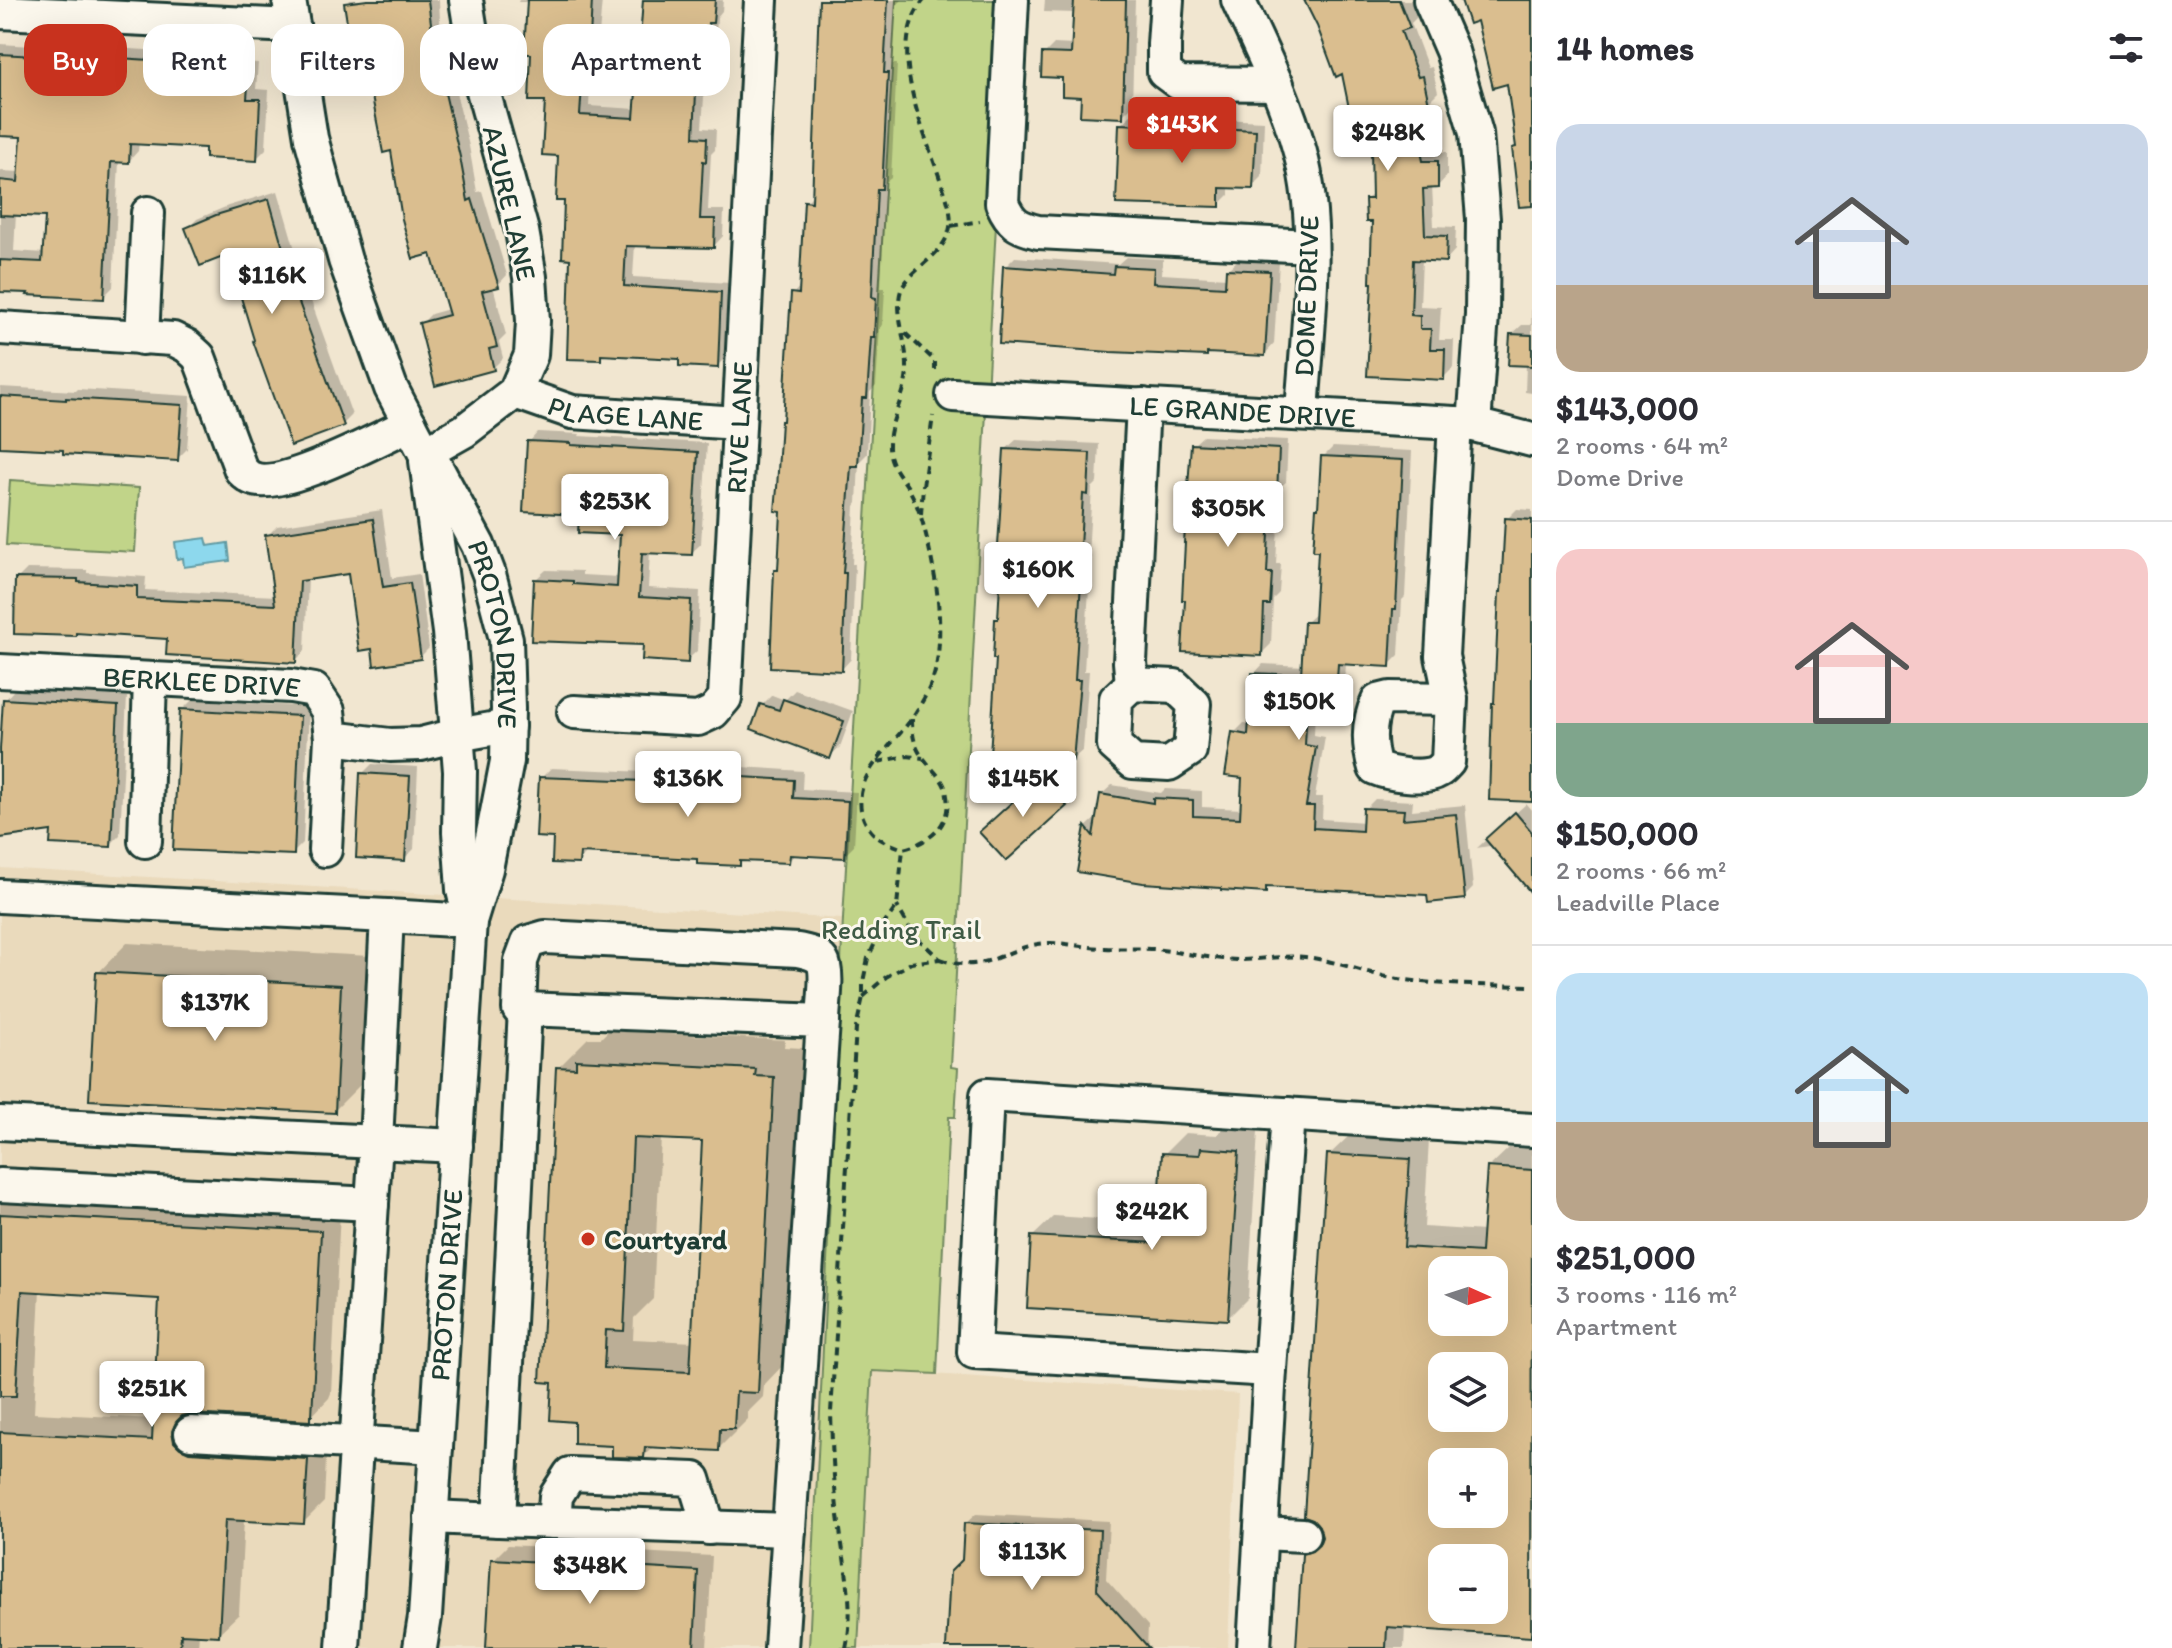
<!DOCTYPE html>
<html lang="en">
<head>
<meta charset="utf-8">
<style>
  body { margin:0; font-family:Itim,sans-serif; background:#f7f7f7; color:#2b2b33; height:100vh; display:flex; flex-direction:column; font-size:30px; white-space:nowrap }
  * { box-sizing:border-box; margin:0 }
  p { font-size:26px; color:#7c7c81 }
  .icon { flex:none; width:44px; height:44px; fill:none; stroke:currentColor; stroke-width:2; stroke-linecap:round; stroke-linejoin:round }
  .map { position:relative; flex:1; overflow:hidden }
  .side { display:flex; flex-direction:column; background:#fff; width:640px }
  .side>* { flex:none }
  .guide { position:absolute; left:24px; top:24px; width:760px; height:72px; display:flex; gap:16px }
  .needle { width:52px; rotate:93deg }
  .tools { position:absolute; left:1428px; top:1256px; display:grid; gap:16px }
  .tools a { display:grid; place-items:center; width:80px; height:80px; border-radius:16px; background:#fff; box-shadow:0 8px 32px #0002; font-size:40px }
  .price { position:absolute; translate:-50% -68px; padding:0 18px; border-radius:8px; background:#fff; color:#222; font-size:26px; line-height:52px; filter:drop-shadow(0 2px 4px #0008) }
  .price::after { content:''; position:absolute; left:50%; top:48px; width:24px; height:18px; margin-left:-12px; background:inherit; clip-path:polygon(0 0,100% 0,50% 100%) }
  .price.selected { background:#c8321e; color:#fff }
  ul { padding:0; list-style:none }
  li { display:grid; align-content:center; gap:16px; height:424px; padding:0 24px }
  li+li { border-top:2px solid #e1e1e2 }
  li span { display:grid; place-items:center; height:248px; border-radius:24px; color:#555 }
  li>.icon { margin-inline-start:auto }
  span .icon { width:144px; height:144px; fill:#fffc; stroke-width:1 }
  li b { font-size:34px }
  h2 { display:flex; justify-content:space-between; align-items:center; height:96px; padding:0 24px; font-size:34px }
  .tag { padding:0 28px; border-radius:24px; background:#fff; box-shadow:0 8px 32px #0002; font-size:28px; line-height:72px }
  .tag.selected { background:#c8321e; color:#fff }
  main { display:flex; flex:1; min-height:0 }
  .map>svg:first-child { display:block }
</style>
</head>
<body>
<main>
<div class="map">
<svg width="1532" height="1648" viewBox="0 0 1532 1648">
  <rect width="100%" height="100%" fill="#f1e6d0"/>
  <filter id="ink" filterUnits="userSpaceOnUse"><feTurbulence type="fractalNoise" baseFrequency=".0125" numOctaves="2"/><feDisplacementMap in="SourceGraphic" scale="16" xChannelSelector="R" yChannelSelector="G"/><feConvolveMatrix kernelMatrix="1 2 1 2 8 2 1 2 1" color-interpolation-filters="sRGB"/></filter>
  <g filter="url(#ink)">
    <!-- built -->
    <g fill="#eadabc">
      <polygon points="0,868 843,919 809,1648 0,1648"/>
      <polygon points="872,1370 1238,1394 1228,1648 858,1648"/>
    </g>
    <!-- green -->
    <g fill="#c1d489" stroke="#70885e" stroke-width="2">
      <polygon points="896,0 1008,0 951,1067 958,1068 955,1117 949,1117 937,1374 872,1371 858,1648 809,1648 843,919"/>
      <polygon points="10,480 139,488 135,552 6,545"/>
    </g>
    <!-- water -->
    <polygon fill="#8dd8ed" stroke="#619aa3" stroke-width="2" points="206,538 208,546 228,543 230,561 184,567 183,558 177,559 175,542"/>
    <!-- shadow -->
    <g fill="#0003" fill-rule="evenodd">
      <polygon points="350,0 439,0 440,21 452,85 454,84 469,146 477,192 482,191 507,275 498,285 493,286 506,335 499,342 503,358 493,368 421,324 431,314 449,309 433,252 392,149 363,38 347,4"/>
      <polygon points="519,0 602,0 598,46 592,52 589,106 637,109 644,0 723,0 722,11 717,17 715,57 706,66 702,128 716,129 715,150 711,154 708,210 724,210 723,236 714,246 635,244 633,277 730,283 727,356 717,366 682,357 605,353 600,358 573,257 560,154 533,53 529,2 518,2"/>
      <polygon points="820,0 902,0 896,6 893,64 897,64 891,178 886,182 883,240 881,288 885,288 883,325 880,328 876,386 870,392 867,454 859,462 857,503 855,506 852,564 855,564 851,659 842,669 776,571 780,567 793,294 801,285 806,202 814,194"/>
      <polygon points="1045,0 1135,0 1132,106 1122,116 1083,95 1044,54 1054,44 1074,45 1075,13 1044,12"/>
      <polygon points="1306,0 1412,0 1418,16 1411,23 1428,68 1432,67 1438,92 1428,102 1422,103 1433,152 1447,152 1447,176 1438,186 1432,186 1434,226 1456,227 1455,250 1446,260 1422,259 1420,306 1441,307 1439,340 1454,340 1453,368 1443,378 1369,374 1374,220 1367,199 1374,193 1372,147 1343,72"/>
      <path d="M0 44 97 50 100 47 206 54V60L258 63 256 89 269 90 266 149 256 159 207 146 139 142 138 151 129 161H119L113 287 103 297 0 290V171L21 172 23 136 0 134ZM16 214 47 215 45 253 14 251Z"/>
      <polygon points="1131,115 1264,121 1262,177 1252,187 1229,186 1229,195 1219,205 1121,124"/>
      <polygon points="278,191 306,287 352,415 342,425 230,252 187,229 197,219 228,206"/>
      <polygon points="1015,257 1118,264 1126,257 1163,259 1162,274 1227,278 1228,269 1238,260 1279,262 1274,344 1265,354 1210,351 1206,354 1005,267"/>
      <polygon points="1532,282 1532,393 1525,392 1526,364 1512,334 1522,325 1531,325"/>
      <polygon points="0,387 76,391 78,389 191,396 187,449 177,459 65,448 0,445"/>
      <polygon points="538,432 580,434 579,436 707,443 701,544 691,553 650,551 648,588 700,591 697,651 687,660 645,643 536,579 546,570 582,571 582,575 619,577 622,533 581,513 529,442"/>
      <polygon points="1203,436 1288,440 1286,482 1280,487 1276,564 1281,564 1279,593 1273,599 1271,644 1261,654 1193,445"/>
      <polygon points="1016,440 1099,444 1097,483 1092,488 1088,556 1091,556 1084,671 1089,671 1083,750 1073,759 1058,758 1058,763 1051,770 1075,795 1065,805 992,822 1047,772 1000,617 1006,449"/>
      <polygon points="1333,447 1412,451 1405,597 1402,600 1399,655 1389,665 1346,663 1344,697 1335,706 1315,705 1314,735 1325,737 1315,797 1323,797 1322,819 1365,822 1365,809 1375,799 1413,801 1412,810 1465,805 1473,888 1464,897 1428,893 1270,885 1265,891 1079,870 1086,827 1096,818 1098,820 1102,794 1112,785 1161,793 1165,789 1202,791 1202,807 1242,809 1244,777 1234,733 1244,723 1251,724 1254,674 1263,664 1304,666 1306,622 1317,612 1323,457"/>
      <polygon points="1517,509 1532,510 1532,800 1507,519"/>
      <polygon points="382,510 392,578 419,574 429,648 420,657 373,647 350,572 308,578 305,651 295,661 169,637 78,631 76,634 17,579 27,569 87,570 87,573 146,577 145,590 276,596 267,536 277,526"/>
      <polygon points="14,690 127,697 120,835 110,845 53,829 0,836 0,770 5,700"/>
      <polygon points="795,690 853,711 840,747 830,756 762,705 772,695 785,700"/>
      <polygon points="192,700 309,707 303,843 293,853 182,710"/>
      <polygon points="657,760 696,762 696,764 803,771 802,789 857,792 854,846 844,856 796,853 789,861 745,859 739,864 700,858 589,851 578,862 555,836 541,778 551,768 647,772"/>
      <polygon points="372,764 418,767 414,849 404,859 362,774"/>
      <polygon points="1526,804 1532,811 1532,839 1477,848"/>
      <polygon points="127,943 370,956 364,1081 334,1111 98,973"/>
      <path d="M608 1031 785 1040 784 1047 803 1048 787 1361 764 1385 763 1397 748 1412V1419L718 1449 654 1446 644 1456 614 1455 558 1068 588 1038H601ZM661 1137 704 1139 694 1342 633 1339 634 1318 653 1299Z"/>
      <polygon points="1223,1129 1258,1131 1248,1298 1228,1318 1033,1236 1054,1216 1160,1223 1164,1154 1185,1133 1217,1135"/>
      <path d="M1350 1135 1429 1140 1424 1227 1484 1231 1488 1168 1509 1148 1532 1149V1632L1530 1634 1405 1626 1404 1648H1298L1304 1555 1324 1535 1329 1155ZM1442 1270H1494V1322H1442ZM1442 1366H1494V1418H1442ZM1442 1462H1494V1514H1442ZM1442 1558H1494V1610H1442Z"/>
      <path d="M0 1194 340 1211 331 1393 329 1398 309 1419 192 1412 194 1422 327 1439 324 1502 304 1522 244 1519 239 1614 218 1634 199 1633 198 1648H0ZM40 1290 161 1297 155 1419 34 1413Z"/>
      <polygon points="976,1514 1109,1521 1106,1579 1148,1626 1147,1648 948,1648 964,1560 966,1523"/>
      <polygon points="508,1545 712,1556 707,1648 488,1648 493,1560"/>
    </g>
    <!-- building -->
    <g fill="#dabe8f" stroke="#1f3d34" stroke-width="2" fill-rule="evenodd">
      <polygon points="367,0 428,0 432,31 431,31 442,93 445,93 460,157 468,201 472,199 499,287 482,291 497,347 489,349 494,370 435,386 419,323 449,315 431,254 413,259 402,219 391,151 383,153 361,40 350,41 344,3"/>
      <polygon points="527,0 592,0 589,57 584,57 580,115 634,118 643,0 715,0 713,23 708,23 706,69 697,69 694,137 707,138 706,162 703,161 700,219 715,219 714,248 626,246 624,286 721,292 718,368 679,366 679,359 601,355 601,360 567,359 570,259 562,258 564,201 556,201 558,156 542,155 545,101 529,101 531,54 524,54"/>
      <polygon points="819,0 888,0 884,73 888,73 882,189 877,189 874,251 872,297 876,298 874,337 871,337 867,398 862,398 858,466 851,466 843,573 846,573 842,671 770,667 774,570 778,570 781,512 775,511 777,488 781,421 783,421 791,293 799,294 804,201 812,202"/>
      <polygon points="1074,0 1126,0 1123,118 1080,116 1081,97 1062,96 1062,78 1041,77 1042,53 1071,54"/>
      <polygon points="1304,0 1399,0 1410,28 1401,31 1418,77 1423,76 1429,104 1412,107 1423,161 1438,161 1438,188 1423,189 1425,235 1447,236 1446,262 1413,260 1411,315 1420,316 1420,329 1431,329 1430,349 1445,349 1444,380 1367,376 1372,283 1370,283 1372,222 1366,222 1365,199 1372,199 1371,149 1358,152 1342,74 1336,77 1317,26"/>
      <polygon points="1461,0 1532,0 1532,206 1519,207 1512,148 1516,147 1507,84 1493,88 1477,21 1469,24"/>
      <polygon points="0,54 88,59 88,56 197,63 197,69 249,72 247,99 260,99 257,161 205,158 205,148 130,144 129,163 111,162 104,299 27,295 28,293 0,292 0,260 42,262 45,217 0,215 0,180 18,182 21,137 0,136"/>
      <polygon points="1119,124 1256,130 1253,189 1220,188 1220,207 1116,204"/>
      <polygon points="269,199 297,297 344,426 291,446 253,341 254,340 228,255 200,266 185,228 216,215"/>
      <polygon points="1003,266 1113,274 1114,266 1154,268 1153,283 1225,287 1226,269 1270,271 1265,356 1207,353 1207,356 1110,352 999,344"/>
      <polygon points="1510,334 1532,335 1532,366 1508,365"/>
      <polygon points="0,396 66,400 66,398 182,405 178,461 63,454 63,450 0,447"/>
      <polygon points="527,441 571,443 571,445 698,452 692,555 642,553 639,597 691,600 688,663 642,660 643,645 531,641 534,579 573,581 573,584 617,587 620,535 578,533 579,515 523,512"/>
      <polygon points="1191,444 1279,449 1277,494 1271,493 1267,573 1272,573 1270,605 1264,605 1262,656 1182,652 1185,600 1182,600 1185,543 1184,543"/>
      <polygon points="1004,449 1090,453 1088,495 1083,494 1079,565 1082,565 1075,680 1080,680 1073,761 1050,760 1049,775 989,771 996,659 993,659 995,619 998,619 1002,546 998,546"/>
      <polygon points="1321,456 1403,460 1396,609 1393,609 1390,667 1338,664 1335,709 1307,707 1305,745 1316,747 1306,806 1314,806 1313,828 1362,831 1363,808 1404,810 1403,819 1456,814 1465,899 1428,903 1427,895 1266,887 1266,893 1221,890 1221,888 1143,883 1077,872 1085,826 1093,836 1100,794 1153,803 1153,798 1193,800 1193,816 1240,818 1242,778 1225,776 1232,732 1248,735 1252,673 1301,675 1304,622 1314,622 1318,551 1313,551 1316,508 1318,508"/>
      <polygon points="1505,518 1532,520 1532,802 1489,800 1492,703 1494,703 1499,592 1501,592"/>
      <polygon points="373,519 383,587 410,583 421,659 374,666 372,649 359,651 348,574 300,581 296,663 166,655 167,639 76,633 76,636 14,634 15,578 78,579 78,582 137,586 137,599 275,605 265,535"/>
      <polygon points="3,699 118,706 111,847 50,844 51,831 0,838 0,749"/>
      <polygon points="783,699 844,721 830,759 751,729 760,704 779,710"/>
      <polygon points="180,709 300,716 294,855 173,850"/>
      <polygon points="645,769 687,771 687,774 794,780 793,798 848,801 845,858 790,855 789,863 740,861 740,866 697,864 697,859 580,853 579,864 552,863 553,838 536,837 539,777 644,781"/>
      <polygon points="360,773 410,776 405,861 356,858"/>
      <polygon points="1040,777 1067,806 1006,861 979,832"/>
      <polygon points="1515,812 1532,832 1532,894 1485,839"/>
      <polygon points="96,972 341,985 335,1113 89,1100"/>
      <path d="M576 1060 756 1069 755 1076 774 1077 758 1393 736 1392 734 1429H720L719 1451 645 1447 644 1458 612 1457V1446L574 1444V1422L550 1420 552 1383 540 1382 556 1067 576 1068ZM633 1138 702 1141 690 1372 604 1368 606 1330 624 1331Z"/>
      <polygon points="1201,1148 1239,1151 1228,1320 1027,1308 1031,1236 1157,1243 1162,1153 1200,1155"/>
      <path d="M1327 1154 1410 1159 1404 1247 1481 1252 1487 1167 1532 1170 1531 1637 1387 1627 1386 1648H1296L1302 1554 1312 1551 1319 1545 1322 1537 1319 1526 1313 1519 1304 1516ZM1442 1270H1494V1322H1442ZM1442 1366H1494V1418H1442ZM1442 1462H1494V1514H1442ZM1442 1558H1494V1610H1442Z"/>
      <polygon points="0,1214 321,1231 312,1416 310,1416 310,1421 191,1414 182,1416 176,1422 172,1431 174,1442 180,1448 189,1452 308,1459 304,1524 225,1520 219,1636 181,1634 180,1648 0,1648 0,1432 152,1440 159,1299 22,1291 16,1396 0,1396"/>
      <polygon points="964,1523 1100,1530 1097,1590 1149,1648 946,1648 950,1572 962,1560"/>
      <polygon points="491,1559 698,1571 694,1648 486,1648"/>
    </g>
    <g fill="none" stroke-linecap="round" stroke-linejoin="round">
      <!-- minor casing -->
      <g stroke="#1f3d34" stroke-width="38">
        <g id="minor">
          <path id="s1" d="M289 0 311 138 345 260 391 388 425 453 436 467 478 545 489 574 506 639 508 709 507 761 486 869 470 921 425 1617 420 1648"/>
          <path d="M1012 0 1002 203C1011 223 1017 227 1038 232L1311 246"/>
          <polyline points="1167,0 1164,44 1164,72 1179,83 1277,84"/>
          <path d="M1238 0C1261 50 1286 99 1300 152 1322 233 1307 330 1302 413"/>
          <polyline points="1430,0 1452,51 1476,133 1483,219 1482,315 1474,425"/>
          <polyline points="0,12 293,26"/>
          <path d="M0 328 173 339 187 346 199 357 241 470C244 473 247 476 251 478 280 492 380 438 410 424"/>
          <polyline points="142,338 148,213"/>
          <path id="s2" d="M515 392 572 412 738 423"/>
          <path id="s3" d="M953 395 1455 423 1474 425 1532 440"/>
          <polyline points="425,453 464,431 515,392 531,355 533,321 530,277 522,231 477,69 466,0"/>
          <polyline points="426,461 449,632 460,771 459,832 463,890 469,915"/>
          <path id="s4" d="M0 671 291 686 314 690 328 711 331 738 325 850"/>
          <polyline points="1132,684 1130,662 1143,405"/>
          <polygon points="1132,684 1175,686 1194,704 1190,750 1169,764 1133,762 1114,745 1116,699"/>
          <path d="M1451 699 1390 698 1378 701C1367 723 1368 745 1375 768 1389 774 1424 780 1438 771 1440 771 1446 764 1448 762L1451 699 1442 656 1455 423"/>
          <path id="s5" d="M574 712 698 719 713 712 725 698 761 0"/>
          <polyline points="331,738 390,745 421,744 457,735 508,726"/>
          <polyline points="145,841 150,679"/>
          <polyline points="0,896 387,916 376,1142 343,1648"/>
          <polyline points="387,916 470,921"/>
          <path d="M519 1009 521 961 528 942 545 937 798 950C806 952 816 953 822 961 829 972 823 1007 823 1021"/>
          <polyline points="0,1123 456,1146"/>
          <polyline points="0,1185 372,1204"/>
          <polyline points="1270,1370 974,1352 987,1095 1532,1130"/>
          <polyline points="191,1433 436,1447"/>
          <polyline points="431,1517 499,1520 525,1009 823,1021 781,1648"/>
          <polyline points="499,1520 789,1530"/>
          <polyline points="554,1522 556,1496 570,1474 694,1479 709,1528"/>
          <polyline points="1261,1533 1303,1535"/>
          <polyline points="1254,1648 1270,1370 1288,1114"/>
        </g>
      </g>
      <!-- path -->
      <g stroke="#1f3d34" stroke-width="4" stroke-dasharray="8 6" stroke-linecap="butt">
        <polyline points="951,226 980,221"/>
        <polyline points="905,333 935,361 935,375"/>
        <polyline points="921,514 923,486 933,416"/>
        <path d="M912 719C912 734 914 748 925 760 932 770 944 779 946 791 954 823 931 842 903 849 894 845 883 842 876 836 868 829 863 820 861 810 855 772 893 746 912 718 919 707 928 693 932 681 942 655 940 612 936 584 931 556 924 516 910 491 902 476 890 467 889 448 888 420 908 394 907 366 907 345 893 306 902 288 914 266 945 255 950 227 953 212 945 193 940 179 924 131 885 46 924 0"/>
        <polyline points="878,762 907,756 923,758"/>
        <path d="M940 959C989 977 1007 943 1051 943 1069 943 1087 948 1105 948 1121 949 1137 948 1154 949 1181 952 1210 959 1238 960 1260 960 1283 955 1305 957 1335 960 1363 973 1393 978 1439 986 1486 985 1532 986"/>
        <polyline points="863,997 886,977 911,963 940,959 913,934 897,906"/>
        <path d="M846 1648C855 1608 845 1570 840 1530 834 1491 832 1451 831 1412L856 1028 863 997V982L868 958 884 924 897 906 903 849"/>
      </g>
      <!-- minor -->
      <use href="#minor" stroke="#fbf7ec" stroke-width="32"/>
    </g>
  </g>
  <!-- markers -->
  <circle fill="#c8321e" stroke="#fbf7ec" stroke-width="3" cx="588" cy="1239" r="8"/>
  <g text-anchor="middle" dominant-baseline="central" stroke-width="6" stroke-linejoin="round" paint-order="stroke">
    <!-- street labels -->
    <g font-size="28" fill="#1f3d34" stroke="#fbf7ec">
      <text transform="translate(510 203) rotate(77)">AZURE LANE</text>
      <text transform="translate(1306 296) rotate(-88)">DOME DRIVE</text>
      <text stroke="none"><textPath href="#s2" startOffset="114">PLAGE LANE</textPath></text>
      <text stroke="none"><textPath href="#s3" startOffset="290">LE GRANDE DRIVE</textPath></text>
      <text stroke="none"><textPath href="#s5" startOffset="430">RIVE LANE</textPath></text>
      <text stroke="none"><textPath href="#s1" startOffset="674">PROTON DRIVE</textPath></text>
      <text stroke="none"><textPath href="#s4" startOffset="202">BERKLEE DRIVE</textPath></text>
      <text transform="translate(446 1285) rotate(-86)">PROTON DRIVE</text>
    </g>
    <!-- park labels -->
    <g font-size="28" fill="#3f5b45" stroke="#fbf7ec">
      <text x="901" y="929">Redding Trail</text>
    </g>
    <!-- poi labels -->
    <g font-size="28" font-weight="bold" fill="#1f3d34" stroke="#fbf7ec" text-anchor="start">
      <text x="604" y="1239">Courtyard</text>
    </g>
  </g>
</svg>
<div class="tools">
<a><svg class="needle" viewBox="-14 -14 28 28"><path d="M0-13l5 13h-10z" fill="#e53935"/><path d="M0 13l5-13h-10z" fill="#7c7c81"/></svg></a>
<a><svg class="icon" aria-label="layers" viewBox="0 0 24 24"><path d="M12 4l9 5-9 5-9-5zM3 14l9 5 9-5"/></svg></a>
<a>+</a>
<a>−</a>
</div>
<b class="price selected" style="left:1182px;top:165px">$143K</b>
<b class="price" style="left:1388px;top:173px">$248K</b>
<b class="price" style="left:272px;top:316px">$116K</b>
<b class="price" style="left:615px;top:542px">$253K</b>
<b class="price" style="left:1228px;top:549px">$305K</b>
<b class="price" style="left:1038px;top:610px">$160K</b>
<b class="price" style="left:1299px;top:742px">$150K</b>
<b class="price" style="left:688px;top:819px">$136K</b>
<b class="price" style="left:1023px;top:819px">$145K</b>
<b class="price" style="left:215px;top:1043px">$137K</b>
<b class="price" style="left:1152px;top:1252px">$242K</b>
<b class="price" style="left:152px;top:1429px">$251K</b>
<b class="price" style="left:1032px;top:1592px">$113K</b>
<b class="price" style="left:590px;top:1606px">$348K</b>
<div class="guide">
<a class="tag selected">Buy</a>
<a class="tag">Rent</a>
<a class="tag">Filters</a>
<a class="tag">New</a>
<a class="tag">Apartment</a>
</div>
</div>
<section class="side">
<h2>14 homes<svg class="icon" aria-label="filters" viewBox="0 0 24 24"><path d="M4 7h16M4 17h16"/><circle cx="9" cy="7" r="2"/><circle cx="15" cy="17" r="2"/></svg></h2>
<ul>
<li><span style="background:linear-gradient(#c9d6e8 65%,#b9a48a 0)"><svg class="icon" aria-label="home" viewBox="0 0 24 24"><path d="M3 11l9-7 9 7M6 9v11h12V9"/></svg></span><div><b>$143,000</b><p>2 rooms · 64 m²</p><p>Dome Drive</p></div></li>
<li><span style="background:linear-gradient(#f6c9c9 70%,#7fa58c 0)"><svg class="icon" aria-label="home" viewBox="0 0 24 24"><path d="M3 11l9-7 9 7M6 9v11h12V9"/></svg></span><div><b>$150,000</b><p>2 rooms · 66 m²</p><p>Leadville Place</p></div></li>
<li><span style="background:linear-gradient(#bfe0f5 60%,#b9a48a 0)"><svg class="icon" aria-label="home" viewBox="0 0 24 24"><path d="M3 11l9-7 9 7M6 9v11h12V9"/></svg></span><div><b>$251,000</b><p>3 rooms · 116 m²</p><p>Apartment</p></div></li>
</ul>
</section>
</main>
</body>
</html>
